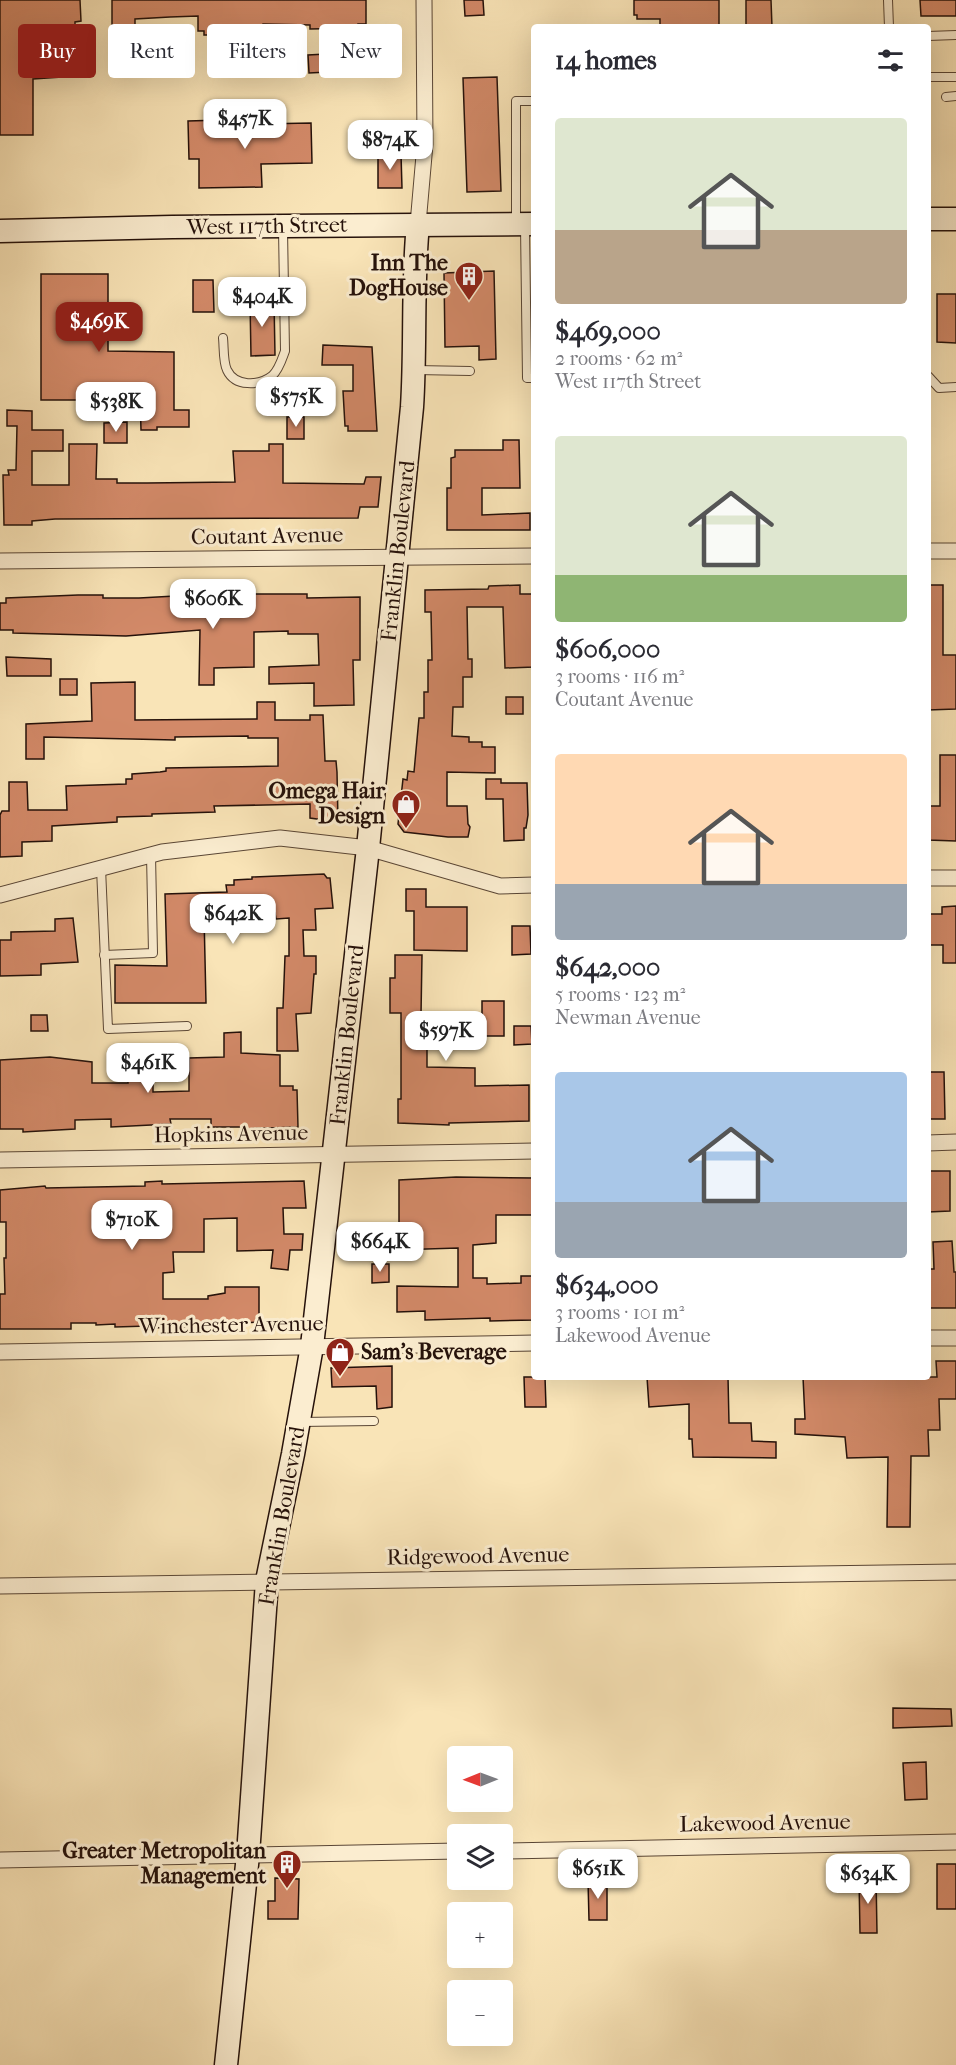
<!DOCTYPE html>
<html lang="en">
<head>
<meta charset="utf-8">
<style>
  body { margin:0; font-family:"IM FELL French Canon",serif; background:#f7f7f7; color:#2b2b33; height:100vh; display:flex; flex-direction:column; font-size:22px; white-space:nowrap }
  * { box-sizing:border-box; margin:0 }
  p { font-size:20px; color:#7c7c81 }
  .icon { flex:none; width:33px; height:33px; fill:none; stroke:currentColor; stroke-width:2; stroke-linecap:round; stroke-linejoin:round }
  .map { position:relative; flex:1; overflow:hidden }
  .details { position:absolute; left:531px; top:24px; width:400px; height:1356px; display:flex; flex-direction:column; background:#fff; border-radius:6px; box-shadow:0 6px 24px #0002 }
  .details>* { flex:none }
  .hud { position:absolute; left:18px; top:24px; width:423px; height:54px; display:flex; gap:12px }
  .needle { width:39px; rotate:269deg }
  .tools { position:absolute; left:447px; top:1746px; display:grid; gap:12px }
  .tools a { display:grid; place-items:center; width:66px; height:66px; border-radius:6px; background:#fff; box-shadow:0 6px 24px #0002; font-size:30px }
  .price { position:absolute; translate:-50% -51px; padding:0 14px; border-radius:12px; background:#fff; color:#222; font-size:20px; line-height:39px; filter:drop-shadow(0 2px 3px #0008) }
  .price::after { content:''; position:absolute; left:50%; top:36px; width:18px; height:14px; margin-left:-9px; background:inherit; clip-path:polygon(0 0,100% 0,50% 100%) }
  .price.on { background:#8f2418; color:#fff }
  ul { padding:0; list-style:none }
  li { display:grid; align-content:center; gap:12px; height:318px; padding:0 24px }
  li span { display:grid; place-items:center; height:186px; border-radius:6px; color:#555 }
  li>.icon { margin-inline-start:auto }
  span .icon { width:108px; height:108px; fill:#fffc; stroke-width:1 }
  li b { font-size:26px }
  h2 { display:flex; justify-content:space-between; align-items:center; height:72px; padding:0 24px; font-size:26px }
  .chip { padding:0 21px; border-radius:6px; background:#fff; box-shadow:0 6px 24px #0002; font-size:21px; line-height:54px }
  .chip.on { background:#8f2418; color:#fff }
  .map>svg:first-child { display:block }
</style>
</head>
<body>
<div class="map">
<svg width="956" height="2065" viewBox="0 0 956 2065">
  <rect width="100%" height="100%" fill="#f9e4b7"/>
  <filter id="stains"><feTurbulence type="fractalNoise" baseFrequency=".00333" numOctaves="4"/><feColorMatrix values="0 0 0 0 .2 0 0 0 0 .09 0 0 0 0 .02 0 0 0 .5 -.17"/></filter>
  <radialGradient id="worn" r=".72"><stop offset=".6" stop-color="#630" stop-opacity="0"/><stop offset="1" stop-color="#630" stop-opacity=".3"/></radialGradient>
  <!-- building -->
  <g fill="#d28968" stroke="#25110a" stroke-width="1.5">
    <polygon points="0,0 80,0 81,21 75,22 75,27 49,29 49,62 74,59 76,76 33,79 33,135 0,135"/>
    <polygon points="112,0 366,0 366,24 358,24 358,28 310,29 310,25 263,24 261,35 204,35 204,31 198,31 198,16 170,17 135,19 135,28 112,28"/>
    <polygon points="464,0 483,0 484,15 465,16"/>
    <polygon points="634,0 719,0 719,27 660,27 660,19 637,19 637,15 634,15"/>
    <polygon points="746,0 771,0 772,27 746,27"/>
    <polygon points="920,0 956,0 956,16 921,16"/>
    <polygon points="326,54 328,72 309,73 308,55"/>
    <polygon points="497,77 501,191 467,192 463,78"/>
    <polygon points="260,119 260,124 311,123 312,163 261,164 262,187 199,188 199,159 189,159 188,121"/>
    <polygon points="378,154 401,154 402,188 378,188"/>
    <polygon points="494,271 496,359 479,360 479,346 445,347 444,273"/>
    <polygon points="41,274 108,274 108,351 174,352 174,410 189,410 189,427 157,427 157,430 141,430 140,395 108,394 108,400 41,400"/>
    <polygon points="193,280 213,280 214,312 193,312"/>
    <polygon points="937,294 956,294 956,343 937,342"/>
    <polygon points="250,301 274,301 275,355 251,356"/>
    <polygon points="323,345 372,347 377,431 348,431 348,426 345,426 343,391 353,391 353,365 322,365"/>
    <polygon points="7,410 32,411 32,430 63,430 63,451 32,451 32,485 69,485 69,444 97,444 96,479 117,479 117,483 147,483 235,482 233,451 269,451 269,444 283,444 283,483 364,484 366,477 381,477 378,507 360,507 358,518 55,519 32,521 32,525 4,525 3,475 9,475 8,470 16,470 17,426 7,426"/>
    <rect x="287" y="417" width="17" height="22"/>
    <polygon points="127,422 127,443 104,443 104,423"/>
    <polygon points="503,440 519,440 520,488 482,488 482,515 530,513 530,530 447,530 447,488 451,488 451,458 455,457 455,450 503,450"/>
    <polygon points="520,585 520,594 534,594 534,667 505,668 503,607 467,607 468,659 472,659 472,677 463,677 463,707 453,707 452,736 469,737 469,742 482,742 482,747 495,747 495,773 447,772 447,806 467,806 468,824 470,827 468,837 448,837 404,832 398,824 403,779 407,780 408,771 414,772 419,718 424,718 424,692 428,692 428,660 432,660 431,612 425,612 425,590 488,589 489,586"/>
    <polygon points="928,585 943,585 943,655 956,655 956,709 928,710"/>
    <polygon points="212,594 307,594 307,598 360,597 360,660 353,660 354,705 314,706 314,683 269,684 269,667 319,665 318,634 288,634 288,631 254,632 254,667 214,668 214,685 199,685 200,630 126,636 13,633 13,630 0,630 0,603 6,603 6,598 78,595 103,595 103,598 139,598"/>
    <polygon points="6,657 51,659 51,676 7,676"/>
    <rect x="60" y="679" width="17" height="16"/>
    <polygon points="135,682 135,720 257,719 257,702 275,702 275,720 310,720 310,715 323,715 325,761 336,761 337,772 338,822 310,818 310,804 214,806 215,812 152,814 152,816 117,817 117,822 52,826 52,841 22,842 22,856 0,857 0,815 2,811 9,811 9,782 27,782 28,810 67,810 66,786 126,784 126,779 132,779 132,774 160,772 166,771 166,768 278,766 278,738 248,738 248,736 175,737 175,740 44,737 44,759 26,759 26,724 92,721 91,683"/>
    <rect x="506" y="697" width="17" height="17"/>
    <polygon points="940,755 956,755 956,841 928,840 928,806 940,806"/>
    <polygon points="486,779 501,779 501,783 527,783 528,815 526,828 524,828 524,840 504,841 503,799 486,799"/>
    <polygon points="324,874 327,878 330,878 333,908 315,909 316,930 303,930 304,956 316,956 316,974 314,974 311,1013 296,1014 298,1051 277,1051 277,1008 283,1008 285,956 289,956 289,918 276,919 275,913 204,915 206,1003 115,1003 115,965 167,966 165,894 227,892 226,885 234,885 234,880 252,879 252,877"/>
    <polygon points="406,889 426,889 426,907 467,907 467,951 414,950 414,911 406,911"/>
    <polygon points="956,906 956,963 943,963 943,945 928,945 928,914 942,914 942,907"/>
    <polygon points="73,918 78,962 41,964 41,975 0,976 0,940 11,940 11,932 55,931 55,919"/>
    <polygon points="512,926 530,926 531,954 512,955"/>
    <polygon points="395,955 422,955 421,1015 482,1016 482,1001 504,1001 504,1036 478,1036 478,1030 427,1030 427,1067 475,1068 475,1086 529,1085 529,1121 449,1123 449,1125 398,1123 398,1099 401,1099 401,1013 390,1013 390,978 395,978"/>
    <polygon points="31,1015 47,1015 48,1031 31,1031"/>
    <polygon points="514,1026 531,1026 532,1044 514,1045"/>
    <polygon points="241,1032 241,1053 280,1055 280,1086 293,1086 293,1090 297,1090 298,1127 243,1129 243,1127 211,1127 211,1119 170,1119 171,1124 111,1127 111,1119 75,1120 75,1129 23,1132 23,1129 0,1129 0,1060 50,1057 92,1062 92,1083 128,1083 127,1061 153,1060 153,1092 189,1091 189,1058 224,1057 224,1033"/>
    <polygon points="928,1072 944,1072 945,1119 928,1119"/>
    <polygon points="928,1171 950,1171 950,1211 928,1212"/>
    <polygon points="456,1177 534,1178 534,1215 496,1215 496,1243 473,1245 473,1278 487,1278 487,1284 521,1283 521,1276 534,1276 534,1320 490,1321 490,1318 425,1320 425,1311 397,1312 397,1286 458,1287 458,1248 395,1250 395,1230 399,1230 399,1180"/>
    <polygon points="162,1181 162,1184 304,1181 306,1208 283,1208 284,1234 303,1234 302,1250 290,1250 288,1270 271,1268 273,1250 237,1251 237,1218 204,1219 204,1252 173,1252 174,1272 163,1273 163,1299 208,1299 208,1296 225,1293 225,1287 259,1287 259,1322 195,1325 195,1327 148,1328 148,1326 115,1327 115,1324 96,1325 96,1323 71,1323 71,1329 0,1329 0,1294 5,1294 4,1258 6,1258 6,1222 0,1222 0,1190 45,1186 46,1188 145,1186 145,1182"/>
    <polygon points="952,1241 954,1272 956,1272 956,1308 928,1308 928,1269 934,1269 933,1242"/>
    <polygon points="372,1264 389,1264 389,1282 372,1283"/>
    <polygon points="936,1361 956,1361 956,1399 939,1399 940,1430 928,1430 929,1456 911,1456 910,1527 887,1527 888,1457 847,1458 845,1437 795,1434 795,1419 805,1419 803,1377 937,1377"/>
    <polygon points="392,1366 392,1407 377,1409 376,1386 332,1387 331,1368"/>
    <polygon points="524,1377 545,1377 546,1407 525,1407"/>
    <polygon points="647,1377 728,1377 729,1423 751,1423 752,1441 776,1442 776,1458 693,1457 692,1439 689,1439 689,1404 649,1407"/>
    <polygon points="893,1708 951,1709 952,1726 893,1728"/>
    <polygon points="926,1762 927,1799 905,1800 903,1763"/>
    <rect x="937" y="1864" width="19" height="45"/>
    <polygon points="876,1877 877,1933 860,1933 859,1878"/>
    <polygon points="275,1878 299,1879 298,1919 268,1919 268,1901 275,1901"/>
    <polygon points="588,1880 607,1880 607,1920 589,1920"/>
  </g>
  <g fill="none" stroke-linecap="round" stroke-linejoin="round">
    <!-- lane casing -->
    <g stroke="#5a4635" stroke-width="10">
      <g id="lane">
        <polyline points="888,0 889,27"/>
        <polyline points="928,36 956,35"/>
        <polyline points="928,77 956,77"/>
        <polyline points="946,97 956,96"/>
        <polyline points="516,223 516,101 534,101"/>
        <polyline points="525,226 527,378 534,378"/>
        <path d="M223 338C224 347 223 362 227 370 235 387 259 386 272 376 279 370 282 359 285 351L283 229"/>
        <polyline points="416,370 470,371"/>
        <polyline points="928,376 939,388 956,387"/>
        <polyline points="101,868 108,1029 187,1026"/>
        <polyline points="104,955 153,953 151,855"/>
        <polyline points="300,1422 374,1421"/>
      </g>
    </g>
    <!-- street casing -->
    <g stroke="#5a4635" stroke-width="17">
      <g id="street">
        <polyline points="418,224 425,144 424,0"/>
        <polyline points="928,551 956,551"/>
        <polyline points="0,561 534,556"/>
        <polyline points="928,878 956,878"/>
        <polyline points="0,895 162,852 280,838 368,848 500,886 534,885"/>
        <polyline points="928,1143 956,1142"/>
        <polyline points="0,1160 534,1151"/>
        <polyline points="928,1338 956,1338"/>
        <polyline points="0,1352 534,1343"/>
        <polyline points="0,1586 956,1572"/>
        <polyline points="502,1851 956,1842"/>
        <polyline points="0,1860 458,1851"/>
      </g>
    </g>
    <!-- secondary casing -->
    <g stroke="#25110a" stroke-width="25">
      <g id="secondary">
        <polyline points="928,219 956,219"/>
        <polyline points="0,231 172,227 534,224"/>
        <path d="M226 2065 248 1855 267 1581 293 1454 312 1346 368 848 412 407C416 346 412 285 418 224"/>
      </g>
    </g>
    <!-- lane -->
    <use href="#lane" stroke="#fbedd0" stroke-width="8"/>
    <!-- street -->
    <use href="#street" stroke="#fbedd0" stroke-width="15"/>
    <!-- secondary -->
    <use href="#secondary" stroke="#fbedd0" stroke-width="22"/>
  </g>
  <!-- icons -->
  <defs>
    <g id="building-pin" transform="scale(1.5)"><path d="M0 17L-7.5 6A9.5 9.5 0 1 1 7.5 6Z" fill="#8f2418" stroke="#fbedd0"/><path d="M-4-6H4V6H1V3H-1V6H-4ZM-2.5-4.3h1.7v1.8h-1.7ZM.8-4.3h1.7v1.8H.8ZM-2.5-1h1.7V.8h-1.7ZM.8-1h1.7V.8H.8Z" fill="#fff"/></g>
    <g id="shop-pin" transform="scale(1.5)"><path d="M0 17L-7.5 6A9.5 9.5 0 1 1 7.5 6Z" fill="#8f2418" stroke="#fbedd0"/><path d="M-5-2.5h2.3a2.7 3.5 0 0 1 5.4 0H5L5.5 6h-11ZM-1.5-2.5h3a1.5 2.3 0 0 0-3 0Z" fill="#fff"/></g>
  </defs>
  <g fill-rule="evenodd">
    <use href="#building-pin" x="469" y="276"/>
    <use href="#shop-pin" x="406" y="804"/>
    <use href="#shop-pin" x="340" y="1352"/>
    <use href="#building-pin" x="287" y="1864"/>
  </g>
  <g text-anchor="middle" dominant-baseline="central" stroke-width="6" stroke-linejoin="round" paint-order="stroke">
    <!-- street labels -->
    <g font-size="22" fill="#25110a" stroke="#fbedd0">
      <text transform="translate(267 226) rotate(-1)">West 117th Street</text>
      <text transform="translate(267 536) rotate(-1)">Coutant Avenue</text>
      <text transform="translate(398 551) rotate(-84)">Franklin Boulevard</text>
      <text transform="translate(347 1035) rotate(-84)">Franklin Boulevard</text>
      <text transform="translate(231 1134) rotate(-1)">Hopkins Avenue</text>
      <text transform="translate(231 1325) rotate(-1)">Winchester Avenue</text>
      <text transform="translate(282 1516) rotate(-80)">Franklin Boulevard</text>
      <text transform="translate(478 1556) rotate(-1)">Ridgewood Avenue</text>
      <text transform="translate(765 1823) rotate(-1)">Lakewood Avenue</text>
    </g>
    <!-- poi labels -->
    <g font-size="22" font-weight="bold" fill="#25110a" stroke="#fbedd0" text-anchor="end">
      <text x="448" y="263">Inn The<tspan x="448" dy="25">DogHouse</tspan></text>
      <text x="385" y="791">Omega Hair<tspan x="385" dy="25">Design</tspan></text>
      <text x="361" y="1352" text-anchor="start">Sam's Beverage</text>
      <text x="266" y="1851">Greater Metropolitan<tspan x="266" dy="25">Management</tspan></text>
    </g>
  </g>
  <rect width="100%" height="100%" filter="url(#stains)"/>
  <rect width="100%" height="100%" fill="url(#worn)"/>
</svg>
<div class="tools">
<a><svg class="needle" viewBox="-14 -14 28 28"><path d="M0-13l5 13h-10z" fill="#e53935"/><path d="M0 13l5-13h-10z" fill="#7c7c81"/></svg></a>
<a><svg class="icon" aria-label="layers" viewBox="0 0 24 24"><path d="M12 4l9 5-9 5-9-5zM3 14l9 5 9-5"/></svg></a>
<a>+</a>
<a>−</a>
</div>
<b class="price" style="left:245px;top:150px">$457K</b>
<b class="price" style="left:390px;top:171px">$874K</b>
<b class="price" style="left:262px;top:328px">$404K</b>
<b class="price on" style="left:99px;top:353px">$469K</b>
<b class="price" style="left:296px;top:428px">$575K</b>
<b class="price" style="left:116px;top:433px">$538K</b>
<b class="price" style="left:213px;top:630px">$606K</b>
<b class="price" style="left:233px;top:945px">$642K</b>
<b class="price" style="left:446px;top:1062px">$597K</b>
<b class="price" style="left:148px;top:1094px">$461K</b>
<b class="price" style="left:132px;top:1251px">$710K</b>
<b class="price" style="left:380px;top:1273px">$664K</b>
<b class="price" style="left:598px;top:1900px">$651K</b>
<b class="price" style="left:868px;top:1905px">$634K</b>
<div class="hud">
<a class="chip on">Buy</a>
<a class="chip">Rent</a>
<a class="chip">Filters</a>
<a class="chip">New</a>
</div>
<section class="details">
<h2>14 homes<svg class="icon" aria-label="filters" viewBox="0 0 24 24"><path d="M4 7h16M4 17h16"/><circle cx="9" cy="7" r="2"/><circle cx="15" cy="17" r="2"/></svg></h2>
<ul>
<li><span style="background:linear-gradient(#dfe7d0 60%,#b9a48a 0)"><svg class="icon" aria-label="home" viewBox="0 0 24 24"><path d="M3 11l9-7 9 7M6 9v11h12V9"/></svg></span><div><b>$469,000</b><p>2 rooms · 62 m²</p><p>West 117th Street</p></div></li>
<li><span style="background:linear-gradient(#dfe7d0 75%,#8fb573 0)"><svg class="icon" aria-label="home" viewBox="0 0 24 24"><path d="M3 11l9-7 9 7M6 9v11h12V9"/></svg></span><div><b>$606,000</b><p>3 rooms · 116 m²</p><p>Coutant Avenue</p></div></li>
<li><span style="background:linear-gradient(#ffd9b3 70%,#9aa5b1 0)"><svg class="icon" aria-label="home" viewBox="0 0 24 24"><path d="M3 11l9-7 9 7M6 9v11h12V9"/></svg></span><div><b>$642,000</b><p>5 rooms · 123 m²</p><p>Newman Avenue</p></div></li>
<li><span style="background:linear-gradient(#a9c7e8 70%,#9aa5b1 0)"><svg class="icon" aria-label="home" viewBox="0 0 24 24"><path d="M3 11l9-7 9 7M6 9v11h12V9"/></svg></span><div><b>$634,000</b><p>3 rooms · 101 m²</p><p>Lakewood Avenue</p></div></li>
</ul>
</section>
</div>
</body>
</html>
